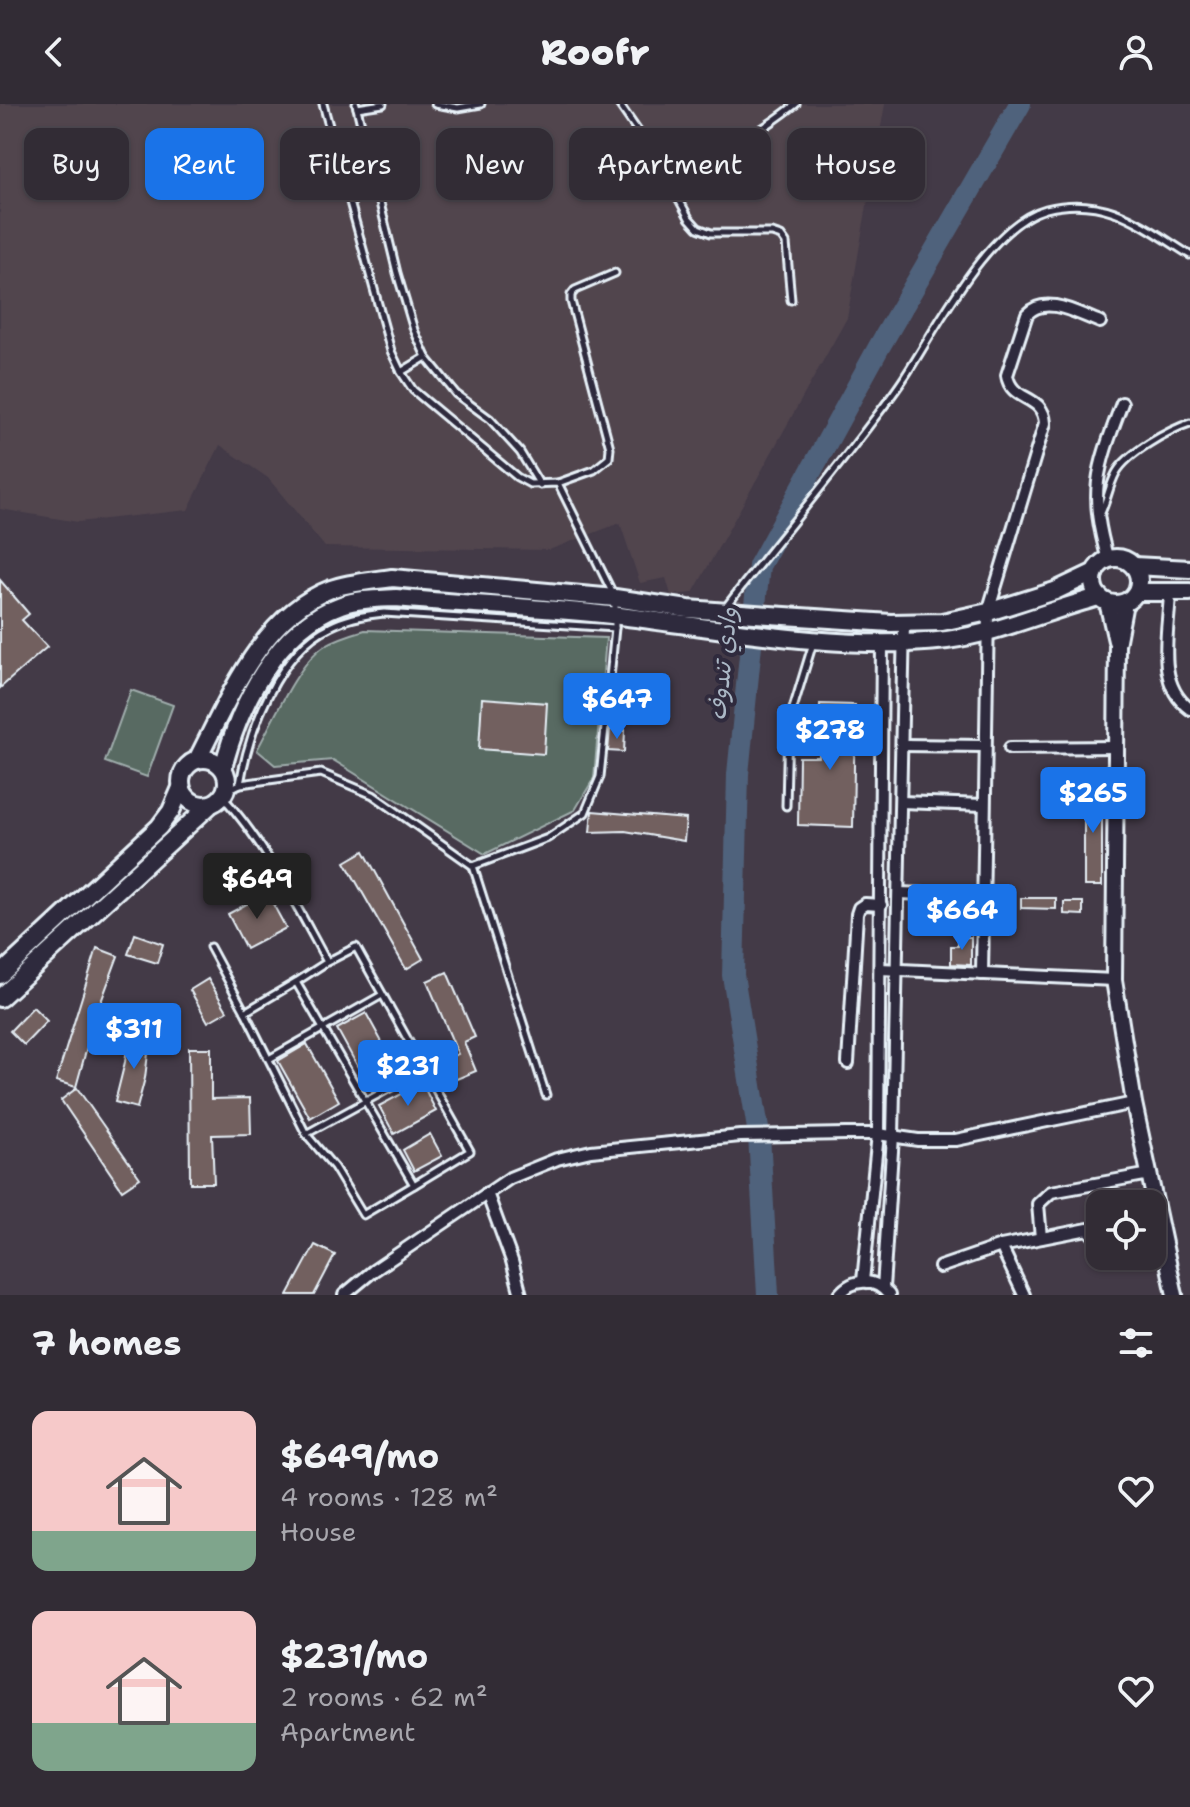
<!DOCTYPE html>
<html lang="en">
<head>
<meta charset="utf-8">
<style>
  body { margin:0; font-family:"Shantell Sans","Playpen Sans Arabic",sans-serif; background:#3a343d; color:#f1f3f6; height:100vh; display:flex; flex-direction:column; font-size:30px; white-space:nowrap }
  * { box-sizing:border-box; margin:0 }
  p { font-size:26px; color:#a8a7ad }
  .icon { flex:none; width:44px; height:44px; fill:none; stroke:currentColor; stroke-width:2; stroke-linecap:round; stroke-linejoin:round }
  .map { position:relative; height:1191px; overflow:hidden }
  .side { display:flex; flex-direction:column; background:#322c35; flex:1 }
  .side>* { flex:none }
  .guide { position:absolute; left:24px; top:24px; width:1142px; height:72px; display:flex; gap:16px }
  .controls { position:absolute; left:1086px; top:1086px; display:grid; gap:16px }
  .controls a { display:grid; place-items:center; width:80px; height:80px; border-radius:16px; background:#322c35; box-shadow:0 2px 6px #0004,0 0 0 2px #4d4850; font-size:40px }
  .price { position:absolute; translate:-50% -68px; padding:0 18px; border-radius:8px; background:#1a73e8; color:#fff; font-size:26px; line-height:52px; filter:drop-shadow(0 2px 4px #0008) }
  .price::after { content:''; position:absolute; left:50%; top:48px; width:24px; height:18px; margin-left:-12px; background:inherit; clip-path:polygon(0 0,100% 0,50% 100%) }
  .price.selected { background:#222; color:#fff }
  ul { padding:0; list-style:none }
  li { display:flex; align-items:center; gap:24px; height:200px; padding:0 32px }
  li span { display:grid; place-items:center; flex:none; width:224px; height:160px; border-radius:16px; color:#555 }
  li>.icon { margin-inline-start:auto }
  span .icon { width:96px; height:96px; fill:#fffc; stroke-width:1 }
  li b { font-size:34px }
  h2 { display:flex; justify-content:space-between; align-items:center; height:96px; padding:0 32px; font-size:34px }
  .pill { padding:0 28px; border-radius:16px; background:#322c35; box-shadow:0 2px 6px #0004,0 0 0 2px #4d4850; font-size:28px; line-height:72px }
  .pill.selected { background:#1a73e8; color:#fff }
  header { display:flex; justify-content:space-between; align-items:center; height:104px; padding:0 32px; background:#322c35; font-size:36px; font-weight:800 }
  .map>svg:first-child { display:block }
</style>
</head>
<body>
<header><svg class="icon" aria-label="back" viewBox="0 0 24 24"><path d="M15 5l-7 7 7 7"/></svg>Roofr<svg class="icon" aria-label="person" viewBox="0 0 24 24"><circle cx="12" cy="8" r="4"/><path d="M4 21q1-7 8-7t8 7"/></svg></header>
<div class="map">
<svg width="1190" height="1191" viewBox="0 0 1190 1191">
  <rect width="100%" height="100%" fill="#433a47"/>
  <filter id="ink" filterUnits="userSpaceOnUse"><feTurbulence type="fractalNoise" baseFrequency=".0125" numOctaves="2"/><feDisplacementMap in="SourceGraphic" scale="16" xChannelSelector="R" yChannelSelector="G"/><feConvolveMatrix kernelMatrix="1 2 1 2 8 2 1 2 1" color-interpolation-filters="sRGB"/></filter>
  <g filter="url(#ink)">
    <!-- built -->
    <polygon fill="#51454e" points="0,0 885,0 847,214 693,489 671,491 666,474 640,479 620,419 549,446 325,443 268,374 220,341 188,406 78,418 0,405"/>
    <!-- green -->
    <g fill="#586a62" stroke="#a0aead" stroke-width="2">
      <path d="M365 526 606 534 594 674 575 706 485 750 333 656 275 661 257 646C273 617 298 559 324 542 337 534 351 530 365 526Z"/>
      <polygon points="131,586 173,601 147,673 105,658"/>
    </g>
    <g fill="none" stroke-linecap="round" stroke-linejoin="round">
      <!-- river -->
      <polyline stroke="#50627b" stroke-width="22" points="768,1191 759,1031 733,871 738,670 759,462 879,243 1020,0"/>
    </g>
    <!-- building -->
    <g fill="#72605f" stroke="#e8f1f8" stroke-width="2">
      <polygon points="0,476 29,510 22,516 47,543 0,584"/>
      <polygon points="482,594 547,599 544,650 479,645"/>
      <polygon points="820,600 855,601 853,723 798,721 799,653 819,653"/>
      <polygon points="610,625 625,626 624,648 608,647"/>
      <rect x="1084" y="680" width="18" height="102"/>
      <polygon points="592,707 686,715 684,737 625,727 590,728"/>
      <polygon points="364,747 423,855 406,865 345,758"/>
      <polygon points="267,789 286,824 246,845 228,810"/>
      <polygon points="1021,794 1056,794 1056,805 1021,804"/>
      <polygon points="1064,798 1083,798 1083,811 1064,810"/>
      <polygon points="135,830 163,840 157,859 128,850"/>
      <polygon points="958,833 971,833 971,861 951,860 951,842 958,842"/>
      <polygon points="97,844 118,852 95,914 76,983 56,977"/>
      <polygon points="447,868 475,933 464,938 476,967 447,979 438,958 458,950 427,877"/>
      <polygon points="208,875 227,907 208,918 190,886"/>
      <polygon points="33,903 47,917 24,941 10,927"/>
      <polygon points="366,909 394,960 365,976 337,925"/>
      <polygon points="129,930 150,933 145,974 137,1004 115,998 125,958"/>
      <polygon points="307,940 339,997 310,1014 278,957"/>
      <polygon points="189,944 211,944 211,995 250,994 251,1030 212,1031 214,1079 190,1079"/>
      <polygon points="422,979 436,1007 394,1030 379,1002"/>
      <polygon points="77,984 140,1074 122,1086 61,996"/>
      <polygon points="430,1030 442,1052 414,1067 403,1046"/>
      <polygon points="315,1141 335,1151 314,1191 288,1191"/>
    </g>
    <g fill="none" stroke-linecap="round" stroke-linejoin="round">
      <!-- service casing -->
      <g stroke="#e8f1f8" stroke-width="11">
        <g id="service">
          <polyline points="356,0 397,169 414,226 426,253 456,290 490,315 520,348 540,381"/>
          <polyline points="435,0 458,4 481,0"/>
          <polyline points="619,0 657,55 689,114 698,124 711,129 772,129 781,132 786,139 791,196"/>
          <polyline points="357,4 383,0"/>
          <polyline points="337,46 365,40"/>
          <path d="M657 55C670 54 683 55 696 53 733 46 767 23 796 0"/>
          <polyline points="401,268 426,253"/>
          <polyline points="558,379 594,366 609,354 610,344 571,197 571,191 575,186 615,169"/>
          <path d="M1100 411C1107 397 1109 382 1116 369 1127 349 1169 326 1190 319"/>
          <path d="M725 504C772 443 822 384 868 323 880 307 893 291 904 274 936 226 987 121 1046 105 1106 90 1142 121 1190 151"/>
          <path d="M240 680C249 627 278 547 330 523 347 514 364 511 384 509L615 524"/>
          <polyline points="226,687 240,680 321,669 373,691 473,762 548,734 585,709 600,673 615,524 615,494 558,379 530,380 517,373 413,286 401,268 391,247 323,0"/>
          <path d="M223 693C267 742 296 801 327 858L356 843 470 1047 414 1081 296 878 327 858"/>
          <polyline points="786,702 788,621 813,539"/>
          <polyline points="473,762 546,991"/>
          <polyline points="210,843 245,908 296,878"/>
          <polyline points="245,908 306,1030 423,966"/>
          <polyline points="269,955 382,891"/>
          <polyline points="306,1030 334,1063 363,1111 414,1081"/>
        </g>
      </g>
      <!-- minor casing -->
      <g stroke="#e8f1f8" stroke-width="16">
        <g id="minor">
          <path d="M1108 456C1088 386 1097 366 1122 299"/>
          <path d="M1170 488C1169 527 1154 579 1190 605"/>
          <polyline points="903,641 984,642"/>
          <polyline points="1010,644 1117,643"/>
          <polyline points="901,698 984,701"/>
          <polyline points="899,789 983,792"/>
          <polyline points="880,865 1114,876"/>
          <path d="M982 870 988 508 1045 319C1043 289 1011 299 1007 271L1027 210C1046 190 1078 210 1100 218"/>
          <polyline points="848,959 857,810 859,804 865,800 881,801"/>
          <polyline points="487,1089 512,1157 521,1191"/>
          <polyline points="1041,1134 1038,1100 1051,1088 1150,1070"/>
          <polyline points="1001,1142 1024,1191"/>
          <polyline points="940,1163 1001,1142 1088,1125 1100,1138"/>
          <polyline points="863,1177 878,1030 882,539"/>
          <polyline points="883,1184 893,1032 904,519"/>
          <polyline points="344,1191 373,1167 510,1074 557,1055 591,1047 740,1032 846,1030 878,1030 918,1036 956,1036 1134,999"/>
          <path d="M839 1191C854 1173 875 1174 889 1191"/>
        </g>
      </g>
      <!-- secondary casing -->
      <g stroke="#e8f1f8" stroke-width="20">
        <g id="secondary">
          <polyline points="1107,498 1116,537"/>
          <polyline points="1125,499 1117,541 1114,876 1134,999 1175,1191"/>
        </g>
      </g>
      <!-- primary casing -->
      <g stroke="#e8f1f8" stroke-width="22">
        <g id="primary">
          <circle cx="1116" cy="477" r="23"/>
          <polyline points="1134,462 1190,465"/>
          <polyline points="1137,488 1190,488"/>
          <circle cx="204" cy="678" r="23"/>
          <path d="M197 656C229 594 262 511 331 485 350 478 372 477 392 474L615 494 688 505 755 510 891 519 942 518 988 508 1055 487 1095 468"/>
          <path d="M223 664C239 602 276 524 341 501 358 495 377 495 396 494 470 501 546 503 620 512 724 525 843 548 947 536 1000 529 1048 506 1099 493"/>
          <polyline points="0,871 159,723 171,707 181,684"/>
          <polyline points="0,894 209,702"/>
        </g>
      </g>
      <!-- service -->
      <use href="#service" stroke="#2f2a3d" stroke-width="5"/>
      <!-- minor -->
      <use href="#minor" stroke="#2f2a3d" stroke-width="10"/>
      <!-- secondary -->
      <use href="#secondary" stroke="#2f2a3d" stroke-width="14"/>
      <!-- primary -->
      <use href="#primary" stroke="#2f2a3d" stroke-width="16"/>
    </g>
  </g>
  <g text-anchor="middle" dominant-baseline="central" stroke-width="8" stroke-linejoin="round" paint-order="stroke">
    <!-- water labels -->
    <g font-size="24" font-style="italic" fill="#abb8c6" stroke="#2f2a3d">
      <text transform="translate(723 560) rotate(-84)">وادي تندوف</text>
    </g>
  </g>
</svg>
<div class="controls">
<a><svg class="icon" aria-label="locate" viewBox="0 0 24 24"><circle cx="12" cy="12" r="6"/><path d="M12 2v4M12 18v4M2 12h4M18 12h4"/></svg></a>
</div>
<b class="price" style="left:617px;top:637px">$647</b>
<b class="price" style="left:830px;top:668px">$278</b>
<b class="price" style="left:1093px;top:731px">$265</b>
<b class="price selected" style="left:257px;top:817px">$649</b>
<b class="price" style="left:962px;top:848px">$664</b>
<b class="price" style="left:134px;top:967px">$311</b>
<b class="price" style="left:408px;top:1004px">$231</b>
<div class="guide">
<a class="pill">Buy</a>
<a class="pill selected">Rent</a>
<a class="pill">Filters</a>
<a class="pill">New</a>
<a class="pill">Apartment</a>
<a class="pill">House</a>
</div>
</div>
<section class="side">
<h2>7 homes<svg class="icon" aria-label="filters" viewBox="0 0 24 24"><path d="M4 7h16M4 17h16"/><circle cx="9" cy="7" r="2"/><circle cx="15" cy="17" r="2"/></svg></h2>
<ul>
<li><span style="background:linear-gradient(#f6c9c9 75%,#7fa58c 0)"><svg class="icon" aria-label="home" viewBox="0 0 24 24"><path d="M3 11l9-7 9 7M6 9v11h12V9"/></svg></span><div><b>$649/mo</b><p>4 rooms · 128 m²</p><p>House</p></div><svg class="icon" aria-label="heart" viewBox="0 0 24 24"><path d="M12 20l-8-8c-3-5 5-10 8-4 3-6 11-1 8 4z"/></svg></li>
<li><span style="background:linear-gradient(#f6c9c9 70%,#7fa58c 0)"><svg class="icon" aria-label="home" viewBox="0 0 24 24"><path d="M3 11l9-7 9 7M6 9v11h12V9"/></svg></span><div><b>$231/mo</b><p>2 rooms · 62 m²</p><p>Apartment</p></div><svg class="icon" aria-label="heart" viewBox="0 0 24 24"><path d="M12 20l-8-8c-3-5 5-10 8-4 3-6 11-1 8 4z"/></svg></li>
</ul>
</section>
</body>
</html>
